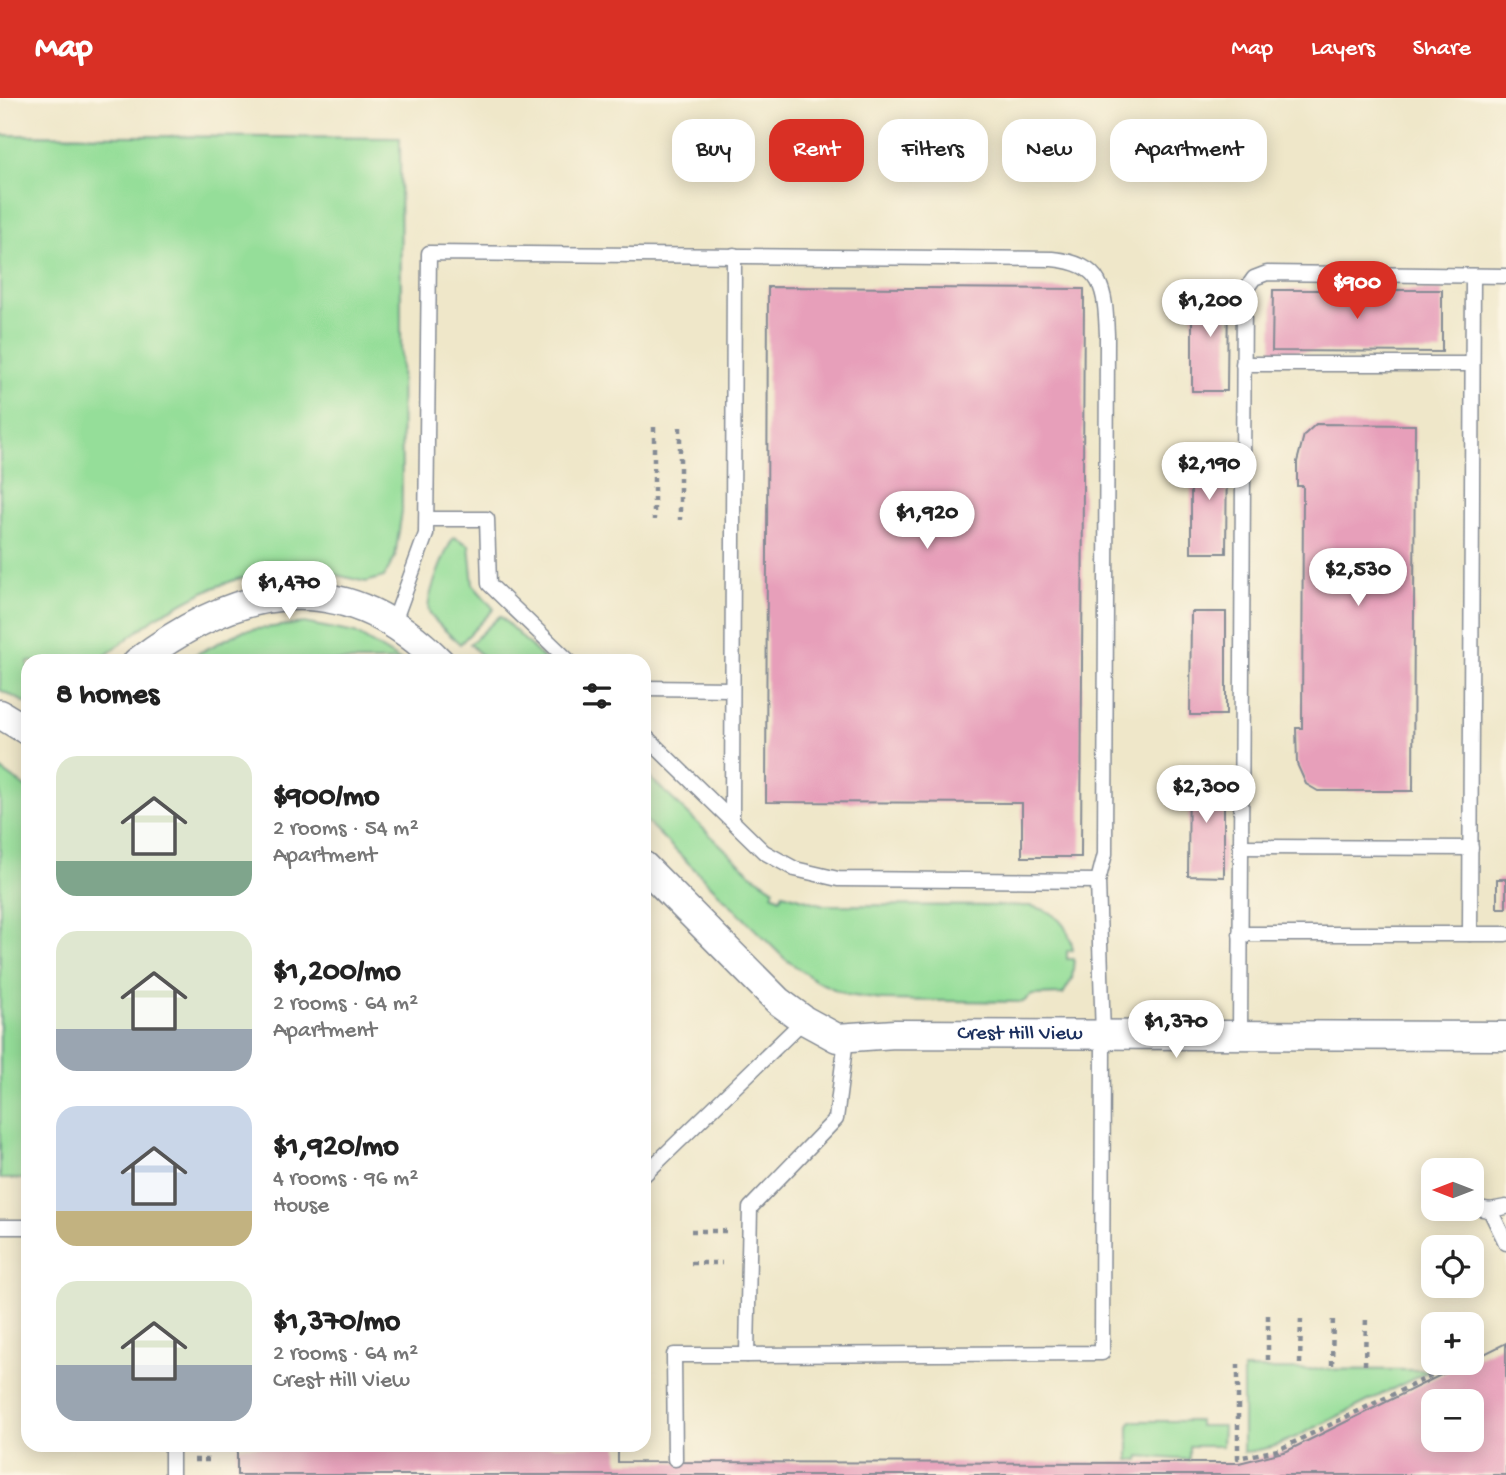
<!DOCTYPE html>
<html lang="en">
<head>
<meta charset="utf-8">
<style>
  body { margin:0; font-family:"Gochi Hand",sans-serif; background:#f6f6f6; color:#222; height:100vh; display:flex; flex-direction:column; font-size:26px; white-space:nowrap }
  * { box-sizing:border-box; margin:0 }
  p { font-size:23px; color:#767676 }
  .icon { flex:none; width:38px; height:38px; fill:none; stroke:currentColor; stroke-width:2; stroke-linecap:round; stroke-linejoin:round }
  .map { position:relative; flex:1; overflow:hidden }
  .panel { position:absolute; left:21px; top:556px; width:630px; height:798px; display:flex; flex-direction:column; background:#fff; border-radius:21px; box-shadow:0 4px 18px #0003 }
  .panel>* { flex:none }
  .top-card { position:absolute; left:672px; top:21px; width:665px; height:63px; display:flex; gap:14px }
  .needle { width:46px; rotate:270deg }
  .tools { position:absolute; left:1421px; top:1060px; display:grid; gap:14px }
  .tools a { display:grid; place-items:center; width:63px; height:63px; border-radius:14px; background:#fff; box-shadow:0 4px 18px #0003; font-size:35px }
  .price { position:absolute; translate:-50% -60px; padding:0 16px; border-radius:24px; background:#fff; color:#222; font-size:23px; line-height:46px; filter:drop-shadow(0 2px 4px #0008) }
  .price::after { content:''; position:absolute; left:50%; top:42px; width:21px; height:16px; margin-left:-10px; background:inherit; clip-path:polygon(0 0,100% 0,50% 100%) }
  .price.selected { background:#d93025; color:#fff }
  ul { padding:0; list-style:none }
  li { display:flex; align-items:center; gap:21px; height:175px; padding:0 35px }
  li span { display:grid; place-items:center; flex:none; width:196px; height:140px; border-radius:21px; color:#555 }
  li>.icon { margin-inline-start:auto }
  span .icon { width:84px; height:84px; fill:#fffc; stroke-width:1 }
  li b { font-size:30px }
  h2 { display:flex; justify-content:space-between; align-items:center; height:84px; padding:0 35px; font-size:30px }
  .chip { padding:0 24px; border-radius:21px; background:#fff; box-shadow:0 4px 18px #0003; font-size:24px; line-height:63px }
  .chip.selected { background:#d93025; color:#fff }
  header { display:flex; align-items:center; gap:42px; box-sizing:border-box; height:98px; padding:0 35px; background:#d93025; color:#fff }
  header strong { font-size:33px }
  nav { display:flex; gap:38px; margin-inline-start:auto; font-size:24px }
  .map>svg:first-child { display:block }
</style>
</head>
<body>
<header>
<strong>Map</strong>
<nav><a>Map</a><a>Layers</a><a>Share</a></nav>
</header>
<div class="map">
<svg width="1506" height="1377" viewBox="0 0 1506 1377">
  <rect width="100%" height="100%" fill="#fcf5e5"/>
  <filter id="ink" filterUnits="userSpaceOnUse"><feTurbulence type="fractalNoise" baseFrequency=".0143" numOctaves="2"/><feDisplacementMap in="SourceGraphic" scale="14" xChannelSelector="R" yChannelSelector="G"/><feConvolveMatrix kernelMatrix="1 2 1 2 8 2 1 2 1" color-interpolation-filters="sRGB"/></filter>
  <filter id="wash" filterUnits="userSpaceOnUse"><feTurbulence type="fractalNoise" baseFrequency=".00686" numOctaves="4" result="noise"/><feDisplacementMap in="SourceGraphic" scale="28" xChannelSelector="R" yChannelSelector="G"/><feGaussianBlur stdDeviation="1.57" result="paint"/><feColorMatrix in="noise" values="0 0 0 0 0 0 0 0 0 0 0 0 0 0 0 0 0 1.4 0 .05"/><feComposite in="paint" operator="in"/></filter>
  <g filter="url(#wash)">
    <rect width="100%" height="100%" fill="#efe7c9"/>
    <!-- green -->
    <g fill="#95de99" stroke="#58867c" stroke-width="2">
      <polygon points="0,37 400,40 402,413 395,459 384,479 366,484 328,475 290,472 237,481 205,493 156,519 98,563 28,564 28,606 0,592"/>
      <path d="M454 439 469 447 473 487 494 511 460 546C451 537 434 525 429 513 425 501 447 449 454 439Z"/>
      <polygon points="500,518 546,563 487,563 470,546"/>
      <polygon points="304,525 355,535 401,563 183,563 242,533"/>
      <polygon points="0,671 28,691 28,1081 0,1081"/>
      <path d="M644 674 750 775 774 791 772 796 780 800 783 795 824 807 1030 808C1055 812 1069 827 1073 852L1067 853V861H1074L1072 881 1063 896 1032 897 1023 904 882 902 847 897 816 883 785 861 644 721Z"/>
      <polygon points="1243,1271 1428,1272 1429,1273 1294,1340 1272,1349 1243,1355"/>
      <polygon points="1132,1323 1199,1323 1199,1328 1223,1328 1222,1348 1189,1348 1189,1362 1140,1358 1139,1362 1129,1362 1129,1328"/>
    </g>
    <g id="blocks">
      <!-- building -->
      <g fill="#e79fba" fill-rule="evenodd">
        <polygon points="768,189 1084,191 1081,759 1022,759 1022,705 766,704"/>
        <polygon points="1192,190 1228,190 1227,293 1192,293"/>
        <polygon points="1273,192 1442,192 1442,254 1272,253"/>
        <polygon points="1316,326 1415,327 1413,693 1318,693 1306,686 1297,666 1296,630 1302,630 1303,388 1297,388 1297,364 1304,337"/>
        <polygon points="1191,352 1227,353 1226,455 1191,455"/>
        <polygon points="1191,514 1226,514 1226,617 1190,617"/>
        <polygon points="1189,675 1224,676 1224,779 1188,778"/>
        <rect x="1497" y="781" width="9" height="29"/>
        <path d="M1506 1245V1377H237V1348H618V1364L1239 1365 1287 1353 1465 1265H1472V1262ZM1433 1304H1472V1342H1433Z"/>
      </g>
    </g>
  </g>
  <g filter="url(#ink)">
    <use href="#blocks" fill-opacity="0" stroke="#858b94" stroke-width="2"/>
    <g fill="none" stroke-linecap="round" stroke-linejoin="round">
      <!-- service casing -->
      <g stroke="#858b94" stroke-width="17">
        <g id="service">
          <polyline points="1243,266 1472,266"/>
          <polyline points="427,421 487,421 489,486 570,564"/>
          <path d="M394 524 426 436 429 155 1052 161C1104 166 1105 191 1107 237L1105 756 1098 783 1103 938 1102 1255 747 1257 750 1110 836 1021 846 941"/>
          <polyline points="644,590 732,591"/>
          <polyline points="644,637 764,754 795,771 838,781 1098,783"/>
          <polyline points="732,722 734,157"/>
          <polyline points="1240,749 1471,750"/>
          <polyline points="1240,836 1506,836"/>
          <polyline points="1470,836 1473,178"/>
          <polyline points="1240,938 1244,194 1254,180 1267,175 1506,178"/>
          <polyline points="644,1077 804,922"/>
          <polyline points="1472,1109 1490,1112 1506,1109"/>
          <polyline points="1490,1112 1506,1145"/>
          <polyline points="0,1129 28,1129"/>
          <polyline points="172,1348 172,1377"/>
          <polyline points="675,1361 674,1257 747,1257"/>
        </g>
      </g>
      <!-- minor casing -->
      <g stroke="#858b94" stroke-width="31">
        <g id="minor">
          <path d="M137 564C239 486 343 466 440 564"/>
          <polyline points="0,616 28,633"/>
          <path id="s1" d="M644 768 778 903 804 922 837 940 895 936 1506 938"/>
        </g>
      </g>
      <!-- path -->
      <g stroke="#858b94" stroke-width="4.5" stroke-dasharray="5 5" stroke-linecap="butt">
        <polyline points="654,329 654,422"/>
        <polyline points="680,329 680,422"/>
        <polyline points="691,1133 729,1133"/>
        <polyline points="691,1165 722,1165"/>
        <polyline points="1268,1217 1268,1266"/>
        <polyline points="1238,1266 1238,1360 1278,1352 1439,1274"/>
        <polyline points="1300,1266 1301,1217"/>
        <polyline points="1332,1267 1333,1217"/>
        <polyline points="1365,1267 1366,1217"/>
        <polyline points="194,1362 214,1362"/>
      </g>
      <!-- service -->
      <use href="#service" stroke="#fff" stroke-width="14"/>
      <!-- minor -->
      <use href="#minor" stroke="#fff" stroke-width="28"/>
    </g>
  </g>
  <g text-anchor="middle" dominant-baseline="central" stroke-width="7" stroke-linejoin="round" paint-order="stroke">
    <!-- street labels -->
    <g font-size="21" fill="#1b2f5e" stroke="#fcf5e5">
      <text stroke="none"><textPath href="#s1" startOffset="443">Crest Hill View</textPath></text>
    </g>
  </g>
</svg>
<div class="tools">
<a><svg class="needle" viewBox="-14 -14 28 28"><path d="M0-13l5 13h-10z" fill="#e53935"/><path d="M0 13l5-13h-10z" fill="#767676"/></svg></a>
<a><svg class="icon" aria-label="locate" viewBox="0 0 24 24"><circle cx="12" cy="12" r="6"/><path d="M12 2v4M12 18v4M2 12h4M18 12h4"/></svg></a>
<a>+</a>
<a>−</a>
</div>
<b class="price selected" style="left:1357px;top:223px">$900</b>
<b class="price" style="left:1210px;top:241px">$1,200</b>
<b class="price" style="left:1209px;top:404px">$2,190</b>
<b class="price" style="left:927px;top:453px">$1,920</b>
<b class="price" style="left:1358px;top:510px">$2,530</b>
<b class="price" style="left:289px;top:523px">$1,470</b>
<b class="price" style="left:1206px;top:727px">$2,300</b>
<b class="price" style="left:1176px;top:962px">$1,370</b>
<div class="top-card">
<a class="chip">Buy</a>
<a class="chip selected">Rent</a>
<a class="chip">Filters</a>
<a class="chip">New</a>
<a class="chip">Apartment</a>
</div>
<section class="panel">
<h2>8 homes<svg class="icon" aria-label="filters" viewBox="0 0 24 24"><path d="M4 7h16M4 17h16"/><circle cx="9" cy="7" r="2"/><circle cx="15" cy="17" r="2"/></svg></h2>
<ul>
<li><span style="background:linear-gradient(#dfe7d0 75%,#7fa58c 0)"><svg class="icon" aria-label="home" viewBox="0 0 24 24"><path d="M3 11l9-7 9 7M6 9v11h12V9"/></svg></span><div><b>$900/mo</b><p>2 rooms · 54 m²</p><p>Apartment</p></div></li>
<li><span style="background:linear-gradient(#dfe7d0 70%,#9aa5b1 0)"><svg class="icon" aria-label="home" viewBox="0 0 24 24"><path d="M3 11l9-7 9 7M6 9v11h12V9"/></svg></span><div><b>$1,200/mo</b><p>2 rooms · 64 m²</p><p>Apartment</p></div></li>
<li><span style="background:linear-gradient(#c9d6e8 75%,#c2b280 0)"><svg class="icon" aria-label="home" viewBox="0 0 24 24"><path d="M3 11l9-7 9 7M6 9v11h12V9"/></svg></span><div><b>$1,920/mo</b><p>4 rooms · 96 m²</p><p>House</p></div></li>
<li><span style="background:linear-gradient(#dfe7d0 60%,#9aa5b1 0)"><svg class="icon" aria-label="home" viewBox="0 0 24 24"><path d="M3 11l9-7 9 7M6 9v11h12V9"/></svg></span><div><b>$1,370/mo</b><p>2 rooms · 64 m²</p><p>Crest Hill View</p></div></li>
</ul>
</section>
</div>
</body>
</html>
